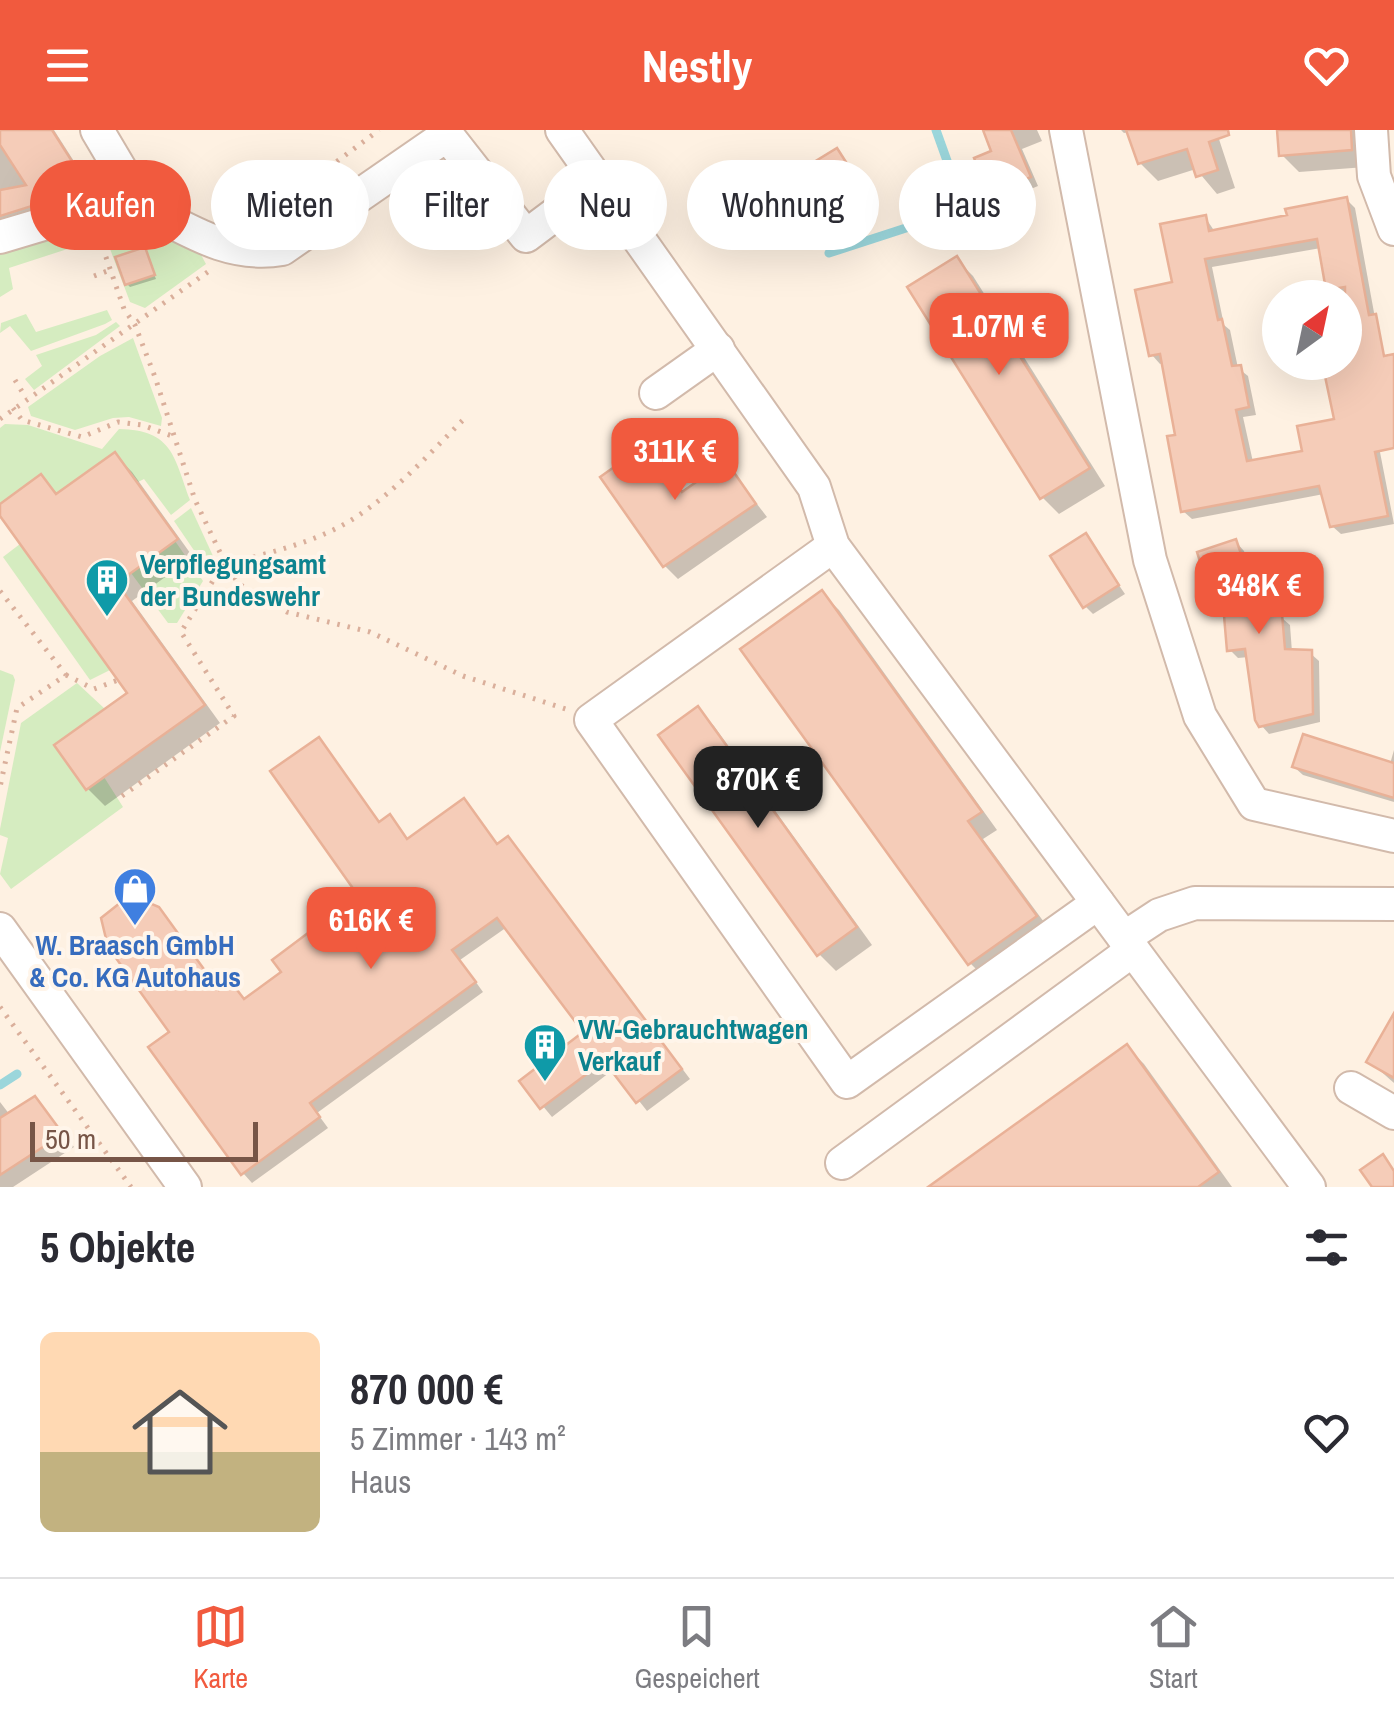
<!DOCTYPE html>
<html lang="de">
<head>
<meta charset="utf-8">
<style>
  body { margin:0; font-family:"Archivo Narrow",sans-serif; background:#f2f2f3; color:#2b2b33; height:100vh; display:flex; flex-direction:column; font-size:38px; white-space:nowrap }
  * { box-sizing:border-box; margin:0 }
  p { font-size:32px; color:#7c7c81 }
  .icon { flex:none; width:55px; height:55px; fill:none; stroke:currentColor; stroke-width:2; stroke-linecap:round; stroke-linejoin:round }
  .map { position:relative; height:1057px; overflow:hidden }
  .sheet { display:flex; flex-direction:column; background:#fff; flex:1 }
  .sheet>* { flex:none }
  .top-card { position:absolute; left:30px; top:30px; width:1335px; height:90px; display:flex; gap:20px }
  .needle { width:65px; rotate:33deg }
  .buttons { position:absolute; left:1262px; top:150px; display:grid; gap:20px }
  .buttons a { display:grid; place-items:center; width:100px; height:100px; border-radius:50%; background:#fff; box-shadow:0 10px 40px #0002; font-size:50px }
  .scale { position:absolute; left:30px; bottom:25px; width:228px; box-sizing:border-box; padding-left:10px; border:5px solid #775547; border-top:0; font-size:28px; line-height:35px; white-space:nowrap; color:#775547; -webkit-text-stroke:8px #fff5ea; paint-order:stroke }
  .price { position:absolute; translate:-50% -85px; padding:0 22px; border-radius:20px; background:#f15a3e; color:#fff; font-size:32px; line-height:65px; filter:drop-shadow(0 2px 5px #0008) }
  .price::after { content:''; position:absolute; left:50%; top:60px; width:30px; height:22px; margin-left:-15px; background:inherit; clip-path:polygon(0 0,100% 0,50% 100%) }
  .price.active { background:#222; color:#fff }
  ul { padding:0; list-style:none }
  li { display:flex; align-items:center; gap:30px; height:250px; padding:0 40px }
  li span { display:grid; place-items:center; flex:none; width:280px; height:200px; border-radius:15px; color:#555 }
  li>.icon { margin-inline-start:auto }
  span .icon { width:120px; height:120px; fill:#fffc; stroke-width:1 }
  li b { font-size:42px }
  h2 { display:flex; justify-content:space-between; align-items:center; height:120px; padding:0 40px; font-size:42px }
  .tag { padding:0 35px; border-radius:45px; background:#fff; box-shadow:0 10px 40px #0002; font-size:35px; line-height:90px }
  .tag.active { background:#f15a3e; color:#fff }
  header { display:flex; justify-content:space-between; align-items:center; height:130px; padding:0 40px; background:#f15a3e; color:#fff; font-size:45px; font-weight:800 }
  .menu { display:flex; justify-content:space-around; align-items:center; height:140px; border-top:2px solid #e1e1e2; background:#fff; font-size:28px; color:#7c7c81 }
  .menu a { display:grid; justify-items:center; gap:5px }
  .menu .active { color:#f15a3e }
  .map>svg:first-child { display:block }
</style>
</head>
<body>
<header><svg class="icon" aria-label="menu" viewBox="0 0 24 24"><path d="M4 6h16M4 12h16M4 18h16"/></svg>Nestly<svg class="icon" aria-label="heart" viewBox="0 0 24 24"><path d="M12 20l-8-8c-3-5 5-10 8-4 3-6 11-1 8 4z"/></svg></header>
<div class="map">
<svg width="1394" height="1057" viewBox="0 0 1394 1057">
  <rect width="100%" height="100%" fill="#fef1e2"/>
  <!-- green -->
  <g fill="#d5ecc0">
    <polygon points="104,88 116,88 200,123 206,134 145,178 130,172 101,95"/>
    <polygon points="76,98 86,101 89,112 9,138 13,159 0,167 0,123"/>
    <polygon points="107,180 112,190 105,194 31,221 10,196 0,203 1,193 26,184 36,202"/>
    <polygon points="116,192 120,196 34,260 25,249 42,236 36,225 96,205"/>
    <polygon points="133,208 162,288 161,296 129,287 113,288 75,300 31,286 28,277 100,226"/>
    <path d="M5 294 28 295 102 319 119 299C173 300 174 327 190 370L171 385 144 349 138 352 115 322 56 364 0 374V298Z"/>
    <polygon points="191,378 213,426 208,441 174,391"/>
    <polygon points="175,411 203,451 177,493 168,493 131,443"/>
    <polygon points="20,414 110,540 90,550 3,427"/>
    <polygon points="0,540 13,545 15,550 0,622"/>
    <polygon points="77,553 105,579 54,616 86,660 104,647 123,677 11,759 0,744 8,708 0,705 0,699 21,593"/>
  </g>
  <!-- shadow -->
  <g fill="#0003" fill-rule="evenodd">
    <polygon points="0,0 54,0 98,69 0,102"/>
    <polygon points="985,0 1037,0 1042,11 1022,19 1038,56 1000,72 991,63 994,22"/>
    <polygon points="1121,0 1216,0 1235,58 1217,64 1196,39 1158,51 1140,33 1129,2 1124,3"/>
    <polygon points="1279,0 1364,0 1366,37 1299,42 1281,24"/>
    <polygon points="837,21 868,66 840,83 809,37"/>
    <path d="M1347 70 1355 78 1377 199 1357 204 1394 394 1341 404 1332 396 1324 364 1192 389 1183 381 1178 307 1164 233 1160 234 1152 225 1175 154 1205 87 1215 102 1290 87ZM1321 118 1330 168H1345V232H1306L1315 242 1326 240 1336 291 1304 323 1253 332 1243 287 1256 285 1248 246 1238 238 1230 200 1224 195 1212 137Z"/>
    <polygon points="144,119 156,149 130,157 127,154"/>
    <polygon points="956,129 973,146 1105,356 1059,384 1042,367"/>
    <polygon points="648,317 684,363 726,334 767,387 678,449 665,436 603,347"/>
    <polygon points="115,325 132,342 193,427 132,471 220,593 105,676 88,659 58,616 131,563 0,382 0,377 41,348 59,365"/>
    <polygon points="1086,407 1125,464 1093,484 1085,476"/>
    <polygon points="1236,412 1244,421 1252,446 1262,443 1271,452 1283,489 1290,495 1292,522 1310,523 1319,531 1320,592 1269,604 1261,595 1249,527 1238,528 1230,520 1225,484 1216,476"/>
    <polygon points="822,463 839,480 997,700 983,709 1052,803 987,850 970,833"/>
    <polygon points="698,580 714,596 872,815 836,841 819,824"/>
    <polygon points="319,610 381,694 399,697 409,711 464,671 499,716 517,718 690,949 647,981 614,939 552,987 522,951 586,902 507,797 460,830 483,862 317,983 328,998 252,1053 243,1043 220,862 245,871 284,842 308,806 321,820 372,782"/>
    <polygon points="1394,620 1394,672 1303,645 1294,637 1390,634"/>
    <polygon points="1394,888 1394,953 1369,931"/>
    <polygon points="1127,917 1144,934 1232,1057 933,1057"/>
    <polygon points="35,969 74,1017 13,1057 0,1057 0,972 10,985"/>
  </g>
  <g fill="none" stroke-linecap="round" stroke-linejoin="round">
    <!-- stream -->
    <g stroke="#9bd6db" stroke-width="9">
      <polyline points="829,123 949,84 960,67 936,0"/>
      <polyline points="0,955 17,944"/>
    </g>
  </g>
  <!-- building -->
  <g fill="#f5ccb8" stroke="#e9b197" stroke-width="2.5" fill-rule="evenodd">
    <polygon points="0,0 52,0 89,58 0,86 0,60 26,55 0,15"/>
    <polygon points="983,0 1011,0 1031,47 989,65 974,28 991,21"/>
    <polygon points="1126,0 1228,0 1229,5 1209,12 1218,40 1196,47 1187,19 1138,34"/>
    <polygon points="1277,0 1351,0 1352,20 1279,26"/>
    <polygon points="837,18 862,57 830,76 806,37"/>
    <path d="M1347 67 1369 185 1376 184 1384 226 1394 224V318L1375 322 1388 386 1330 397 1319 356 1181 382 1167 306 1175 305 1160 224 1149 226 1135 160 1172 152 1160 94 1206 85 1209 101 1287 85 1285 79ZM1317 109 1326 160 1345 157V232H1322L1334 289 1297 296 1302 321 1247 331 1236 280 1249 277 1241 235 1232 236 1222 189 1218 190 1205 129Z"/>
    <polygon points="145,117 155,145 125,155 115,127"/>
    <polygon points="957,126 1090,338 1040,369 907,157"/>
    <polygon points="648,313 682,362 726,331 756,374 663,437 600,347"/>
    <polygon points="115,322 178,409 117,453 205,575 86,660 54,615 127,563 0,386 0,374 41,344 56,364"/>
    <polygon points="1086,403 1119,455 1083,478 1050,426"/>
    <polygon points="1236,409 1248,445 1263,440 1278,485 1282,484 1285,519 1312,520 1313,584 1259,597 1255,590 1245,519 1227,521 1223,474 1214,477 1197,422"/>
    <polygon points="822,460 982,682 968,691 1037,786 968,835 740,519"/>
    <polygon points="698,576 857,797 817,826 658,605"/>
    <polygon points="1303,604 1394,633 1394,668 1292,637"/>
    <polygon points="319,607 379,692 390,684 407,709 464,668 497,714 508,706 682,939 636,973 604,931 540,979 519,951 583,902 497,788 452,820 476,852 310,973 320,987 241,1045 148,917 169,902 108,817 101,788 130,765 159,777 219,860 231,852 244,869 281,842 272,830 308,803 319,818 369,781 270,641"/>
    <polygon points="1394,883 1394,948 1366,932"/>
    <polygon points="1127,914 1219,1042 1198,1057 928,1057"/>
    <polygon points="35,966 63,1004 0,1045 0,988"/>
    <polygon points="1383,1024 1394,1041 1394,1057 1372,1057 1360,1040"/>
  </g>
  <g fill="none" stroke-linecap="round" stroke-linejoin="round">
    <!-- minor casing -->
    <g stroke="#d2baab" stroke-width="36">
      <g id="minor">
        <polyline points="97,0 142,76"/>
        <polyline points="562,0 814,357 833,416 1309,1057"/>
        <polyline points="1066,0 1150,430 1200,586 1254,674 1394,706"/>
        <polyline points="1371,0 1374,46 1394,99"/>
        <path d="M0 107 127 69C179 93 223 129 282 119L447 5 526 106 598 52"/>
        <polyline points="656,263 718,219"/>
        <polyline points="833,416 591,590 847,952 1098,773"/>
        <polyline points="0,799 185,1057"/>
        <polyline points="1124,808 1159,785 1195,773 1394,774"/>
        <polyline points="1351,958 1394,983"/>
        <polyline points="842,1033 1133,820"/>
      </g>
    </g>
    <!-- path -->
    <g stroke="#daaf9b" stroke-width="5" stroke-dasharray="2.5 8" stroke-linecap="butt">
      <polyline points="261,88 379,0"/>
      <polyline points="99,107 124,179 135,195 155,247 195,370 226,435 239,454 287,482 370,502 463,546 566,579"/>
      <polyline points="94,146 110,140"/>
      <polyline points="15,250 26,268"/>
      <polyline points="13,278 22,290 82,307 118,292 142,295 172,306"/>
      <polyline points="0,289 209,141"/>
      <polyline points="0,461 66,545 17,578 0,657"/>
      <polyline points="66,545 94,559 118,550"/>
      <path d="M122 666 234 586 181 502 219 441 226 435C269 422 317 413 356 387 396 361 430 323 464 289"/>
      <polyline points="0,877 131,1057"/>
    </g>
    <!-- minor -->
    <use href="#minor" stroke="#fff" stroke-width="32"/>
  </g>
  <!-- icons -->
  <defs>
    <g id="building-pin" transform="scale(2.25)"><path d="M0 17L-7.5 6A9.5 9.5 0 1 1 7.5 6Z" fill="#0f9aa8" stroke="#fff5ea"/><path d="M-4-6H4V6H1V3H-1V6H-4ZM-2.5-4.3h1.7v1.8h-1.7ZM.8-4.3h1.7v1.8H.8ZM-2.5-1h1.7V.8h-1.7ZM.8-1h1.7V.8H.8Z" fill="#fff"/></g>
    <g id="shop-pin" transform="scale(2.25)"><path d="M0 17L-7.5 6A9.5 9.5 0 1 1 7.5 6Z" fill="#3f7fe0" stroke="#fff5ea"/><path d="M-5-2.5h2.3a2.7 3.5 0 0 1 5.4 0H5L5.5 6h-11ZM-1.5-2.5h3a1.5 2.3 0 0 0-3 0Z" fill="#fff"/></g>
  </defs>
  <g fill-rule="evenodd">
    <use href="#building-pin" x="107" y="450"/>
    <use href="#shop-pin" x="135" y="759"/>
    <use href="#building-pin" x="545" y="915"/>
  </g>
  <g text-anchor="middle" dominant-baseline="central" stroke-width="8" stroke-linejoin="round" paint-order="stroke">
    <!-- culture labels -->
    <g font-size="28" font-weight="bold" fill="#0d838f" stroke="#fff5ea" text-anchor="start">
      <text x="140" y="434">Verpflegungsamt<tspan x="140" dy="32">der Bundeswehr</tspan></text>
      <text x="578" y="899">VW-Gebrauchtwagen<tspan x="578" dy="32">Verkauf</tspan></text>
    </g>
    <!-- shop labels -->
    <g font-size="28" font-weight="bold" fill="#366cbe" stroke="#fff5ea">
      <text x="135" y="815">W. Braasch GmbH<tspan x="135" dy="32">&amp; Co. KG Autohaus</tspan></text>
    </g>
  </g>
</svg>
<div class="buttons">
<a><svg class="needle" viewBox="-14 -14 28 28"><path d="M0-13l5 13h-10z" fill="#e53935"/><path d="M0 13l5-13h-10z" fill="#7c7c81"/></svg></a>
</div>
<div class="scale">50 m</div>
<b class="price" style="left:999px;top:248px">1.07M €</b>
<b class="price" style="left:675px;top:373px">311K €</b>
<b class="price" style="left:1259px;top:507px">348K €</b>
<b class="price active" style="left:758px;top:701px">870K €</b>
<b class="price" style="left:371px;top:842px">616K €</b>
<div class="top-card">
<a class="tag active">Kaufen</a>
<a class="tag">Mieten</a>
<a class="tag">Filter</a>
<a class="tag">Neu</a>
<a class="tag">Wohnung</a>
<a class="tag">Haus</a>
</div>
</div>
<section class="sheet">
<h2>5 Objekte<svg class="icon" aria-label="filters" viewBox="0 0 24 24"><path d="M4 7h16M4 17h16"/><circle cx="9" cy="7" r="2"/><circle cx="15" cy="17" r="2"/></svg></h2>
<ul>
<li><span style="background:linear-gradient(#ffd9b3 60%,#c2b280 0)"><svg class="icon" aria-label="home" viewBox="0 0 24 24"><path d="M3 11l9-7 9 7M6 9v11h12V9"/></svg></span><div><b>870 000 €</b><p>5 Zimmer · 143 m²</p><p>Haus</p></div><svg class="icon" aria-label="heart" viewBox="0 0 24 24"><path d="M12 20l-8-8c-3-5 5-10 8-4 3-6 11-1 8 4z"/></svg></li>
</ul>
</section>
<nav class="menu">
<a class="active"><svg class="icon" aria-label="map" viewBox="0 0 24 24"><path d="M3 6l6-2 6 2 6-2v14l-6 2-6-2-6 2zM9 4v14M15 6v14"/></svg>Karte</a>
<a><svg class="icon" aria-label="saved" viewBox="0 0 24 24"><path d="M7 4h10v16l-5-4-5 4z"/></svg>Gespeichert</a>
<a><svg class="icon" aria-label="home" viewBox="0 0 24 24"><path d="M3 11l9-7 9 7M6 9v11h12V9"/></svg>Start</a>
</nav>
</body>
</html>
